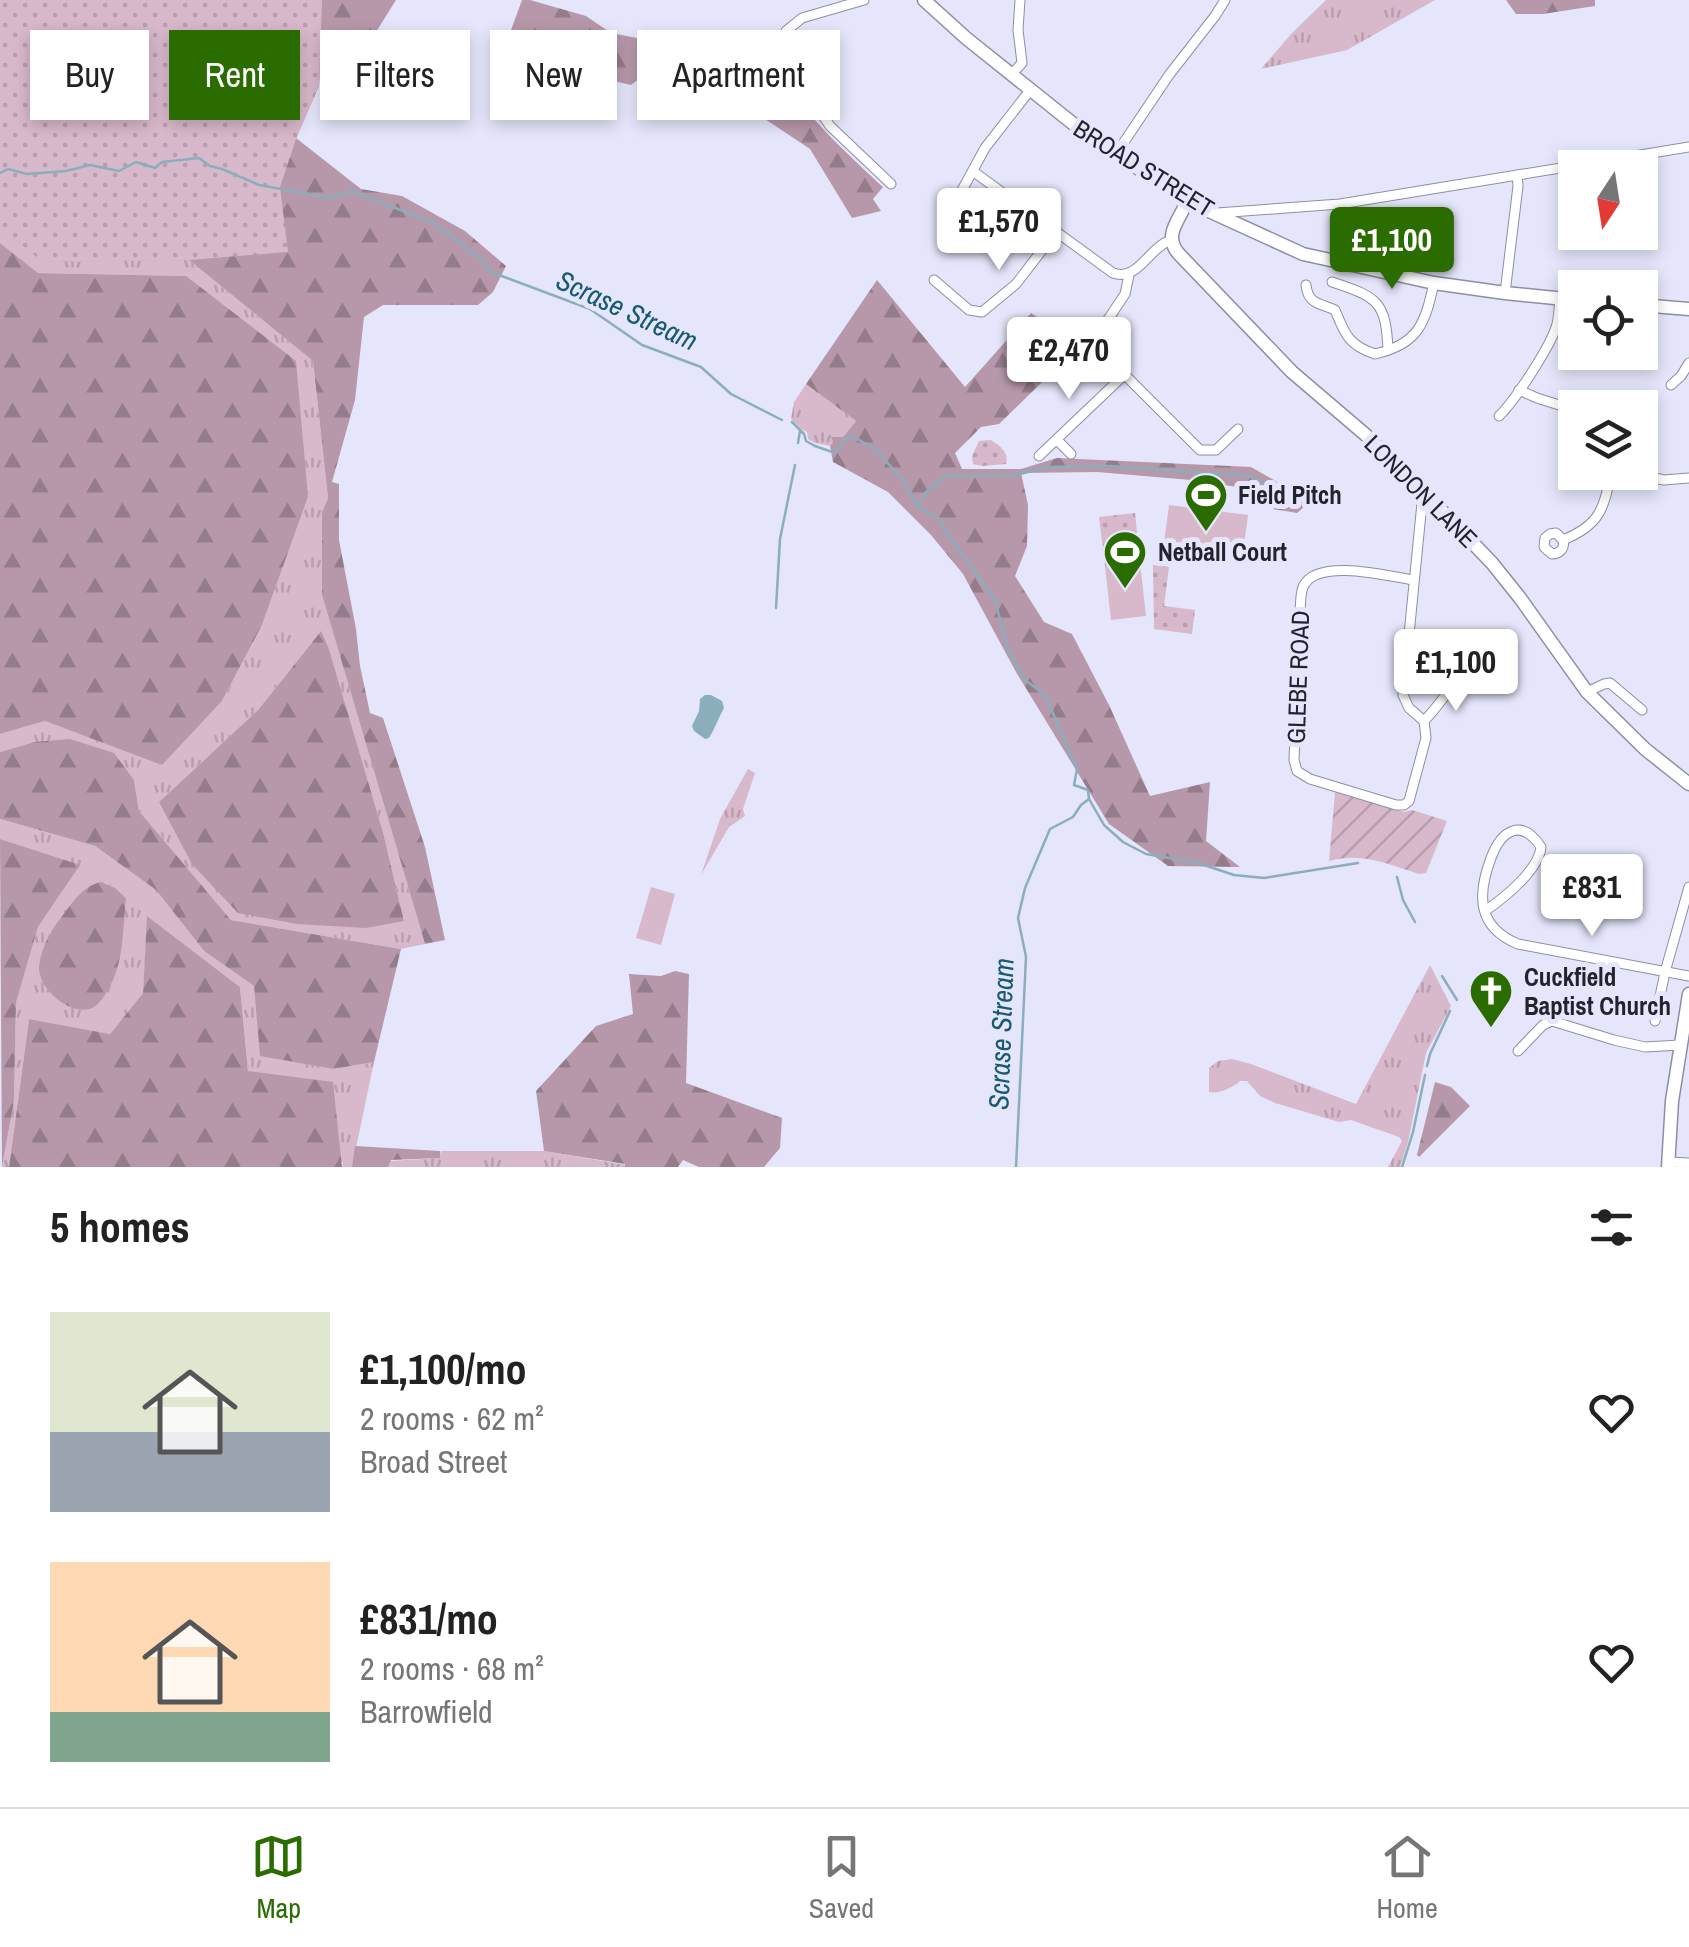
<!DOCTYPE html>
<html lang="en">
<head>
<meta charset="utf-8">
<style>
  body { margin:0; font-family:"Archivo Narrow",sans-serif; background:#f6f6f6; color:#222; height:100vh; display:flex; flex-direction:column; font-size:38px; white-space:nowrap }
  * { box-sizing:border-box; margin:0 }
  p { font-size:32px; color:#767676 }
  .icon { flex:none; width:55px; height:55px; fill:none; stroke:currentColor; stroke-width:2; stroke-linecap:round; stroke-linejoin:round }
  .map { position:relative; height:1167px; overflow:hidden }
  .details { display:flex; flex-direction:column; background:#fff; flex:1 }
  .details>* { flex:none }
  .top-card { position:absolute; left:30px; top:30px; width:1000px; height:90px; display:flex; gap:20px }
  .needle { width:65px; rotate:192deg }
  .tools { position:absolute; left:1558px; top:150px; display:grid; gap:20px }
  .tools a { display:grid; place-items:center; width:100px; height:100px; border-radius:0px; background:#fff; box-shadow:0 5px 15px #0003; font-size:50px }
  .price { position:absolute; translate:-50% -85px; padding:0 22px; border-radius:10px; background:#fff; color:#222; font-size:32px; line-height:65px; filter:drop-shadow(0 2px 5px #0008) }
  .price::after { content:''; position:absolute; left:50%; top:60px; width:30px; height:22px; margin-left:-15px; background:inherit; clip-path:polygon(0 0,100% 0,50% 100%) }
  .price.selected { background:#2b6c01; color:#fff }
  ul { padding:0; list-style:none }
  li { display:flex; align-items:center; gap:30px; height:250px; padding:0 50px }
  li span { display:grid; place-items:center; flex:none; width:280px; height:200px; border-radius:0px; color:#555 }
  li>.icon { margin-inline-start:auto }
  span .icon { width:120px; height:120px; fill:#fffc; stroke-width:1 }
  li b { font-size:42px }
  h2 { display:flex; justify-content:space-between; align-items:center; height:120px; padding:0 50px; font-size:42px }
  .pill { padding:0 35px; border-radius:0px; background:#fff; box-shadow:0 5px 15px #0003; font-size:35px; line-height:90px }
  .pill.selected { background:#2b6c01; color:#fff }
  .tabs { display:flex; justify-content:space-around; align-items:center; height:140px; border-top:2px solid #e0e0e0; background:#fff; font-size:28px; color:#767676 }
  .tabs a { display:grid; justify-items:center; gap:5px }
  .tabs .selected { color:#2b6c01 }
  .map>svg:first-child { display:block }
</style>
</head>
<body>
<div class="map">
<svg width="1689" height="1167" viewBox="0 0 1689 1167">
  <defs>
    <pattern id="grass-tufts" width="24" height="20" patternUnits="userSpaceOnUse" patternTransform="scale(2.5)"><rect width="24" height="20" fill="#d8b8cb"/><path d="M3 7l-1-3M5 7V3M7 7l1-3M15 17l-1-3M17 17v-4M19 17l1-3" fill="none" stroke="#b99eaf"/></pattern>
    <pattern id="forest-firs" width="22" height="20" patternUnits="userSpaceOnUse" patternTransform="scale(2.5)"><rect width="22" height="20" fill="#b798aa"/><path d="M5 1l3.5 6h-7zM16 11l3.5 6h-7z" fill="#947c8b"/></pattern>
    <pattern id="park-dots" width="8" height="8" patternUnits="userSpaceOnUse" patternTransform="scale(2.5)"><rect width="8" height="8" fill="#d8b8cb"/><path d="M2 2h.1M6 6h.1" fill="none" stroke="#b99eaf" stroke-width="1.8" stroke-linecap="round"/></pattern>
    <pattern id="garden-furrows" width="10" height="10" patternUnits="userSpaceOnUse" patternTransform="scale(2.5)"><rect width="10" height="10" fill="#d8b8cb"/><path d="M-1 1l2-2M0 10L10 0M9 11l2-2" fill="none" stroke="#b99eaf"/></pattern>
  </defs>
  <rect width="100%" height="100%" fill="#e5e6fb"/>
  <!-- grass -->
  <g fill="url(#grass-tufts)" fill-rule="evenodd">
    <polygon points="1326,0 1435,0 1347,50 1261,69 1292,33"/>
    <path d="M0 227 43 262 189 260 313 361 328 498 322 512V595L425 944 401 949 231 920 139 811 134 780 34 742 0 752V734L45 721 162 764 222 701 262 625 308 497 186 276 37 273 0 243ZM320 632 329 649 383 832 404 921 159 802 258 710Z"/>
    <polygon points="806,384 856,421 843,437 832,438 833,442 830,446 815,443 808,439 807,432 801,429 791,419 794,402"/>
    <polygon points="748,769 755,773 743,809 745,816 729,827 701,875 720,819"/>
    <polygon points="0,819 95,846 156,890 204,951 254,986 334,1069 374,1062 352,1167 342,1167 343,1163 248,1071 240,987 148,917 143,993 110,1034 29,1019 9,1167 2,1167 14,1101 16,1003 38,927 79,866 0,839"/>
    <path d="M1430 965 1451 1006 1426 1053 1408 1142 1400 1167H1388L1402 1141 1399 1137 1351 1120 1339 1122 1275 1103 1260 1096 1247 1081H1240C1233 1088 1218 1094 1209 1092V1068L1218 1061 1232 1059 1251 1064 1356 1104Z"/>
    <polygon points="441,1151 544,1151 626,1165 625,1167 388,1167 390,1161 439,1158"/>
  </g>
  <!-- forest -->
  <g fill="url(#forest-firs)">
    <polygon points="0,0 396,0 366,48 320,69 319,86 296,138 361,189 402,196 465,231 506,266 493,292 478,305 383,305 364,317 355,400 332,482 339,484 339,540 356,629 360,666 370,713 383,718 425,847 445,940 425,944 322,595 322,512 328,498 313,361 189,260 43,262 0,227"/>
    <polygon points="522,0 530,0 586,16 611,33 668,44 652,69 631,85 597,77 572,59 543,58 520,52 511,30"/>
    <polygon points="1506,0 1595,0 1595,6 1543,14 1516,14"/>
    <path d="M755 43 771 45C781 96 846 152 883 187L873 199 881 211 852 218 810 149 714 85 719 49 732 50Z"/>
    <polygon points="0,243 38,273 186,276 296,361 308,497 262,625 222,701 162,765 45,721 0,734"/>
    <polygon points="877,280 965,387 1031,313 1078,347 999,424 981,427 955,453 962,469 1021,469 1057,458 1251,467 1311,501 1297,513 1261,507 1253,493 1244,488 1191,480 1097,472 1021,473 1028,505 1027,546 1015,576 1044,622 1072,634 1109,705 1150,796 1210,782 1206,841 1240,867 1168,866 1109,824 1016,672 963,574 931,535 888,492 833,462 830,446 833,442 831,437 843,437 856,421 806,384"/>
    <polygon points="321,631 329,649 383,832 404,921 366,928 297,924 238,913 192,864 159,802 258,710"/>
    <polygon points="70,739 114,753 134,780 139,811 231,920 401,949 374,1062 334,1069 260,1056 254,986 204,951 156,890 95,846 0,819 0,752 34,742"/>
    <polygon points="0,839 80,865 38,927 16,1003 14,1101 2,1167"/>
    <path d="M100 882 115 888 126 898C123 924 124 958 112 982 108 990 102 1002 94 1007 73 1019 38 989 39 967 41 946 53 927 66 911 76 898 83 887 100 882Z"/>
    <polygon points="147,916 240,987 248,1071 333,1082 342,1167 9,1167 29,1019 110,1034 143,993"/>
    <polygon points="675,971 689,974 686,1083 782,1118 780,1148 764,1167 699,1167 683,1160 678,1167 625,1167 625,1164 544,1151 536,1091 596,1026 633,1014 629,974 661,976"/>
    <polygon points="1435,1082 1451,1087 1470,1106 1419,1157 1417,1155"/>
    <polygon points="355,1146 440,1151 440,1158 391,1160 388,1167 352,1167"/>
  </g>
  <!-- park -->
  <g fill="url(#park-dots)">
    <polygon points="0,0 322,0 319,86 296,139 280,187 288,252 189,260 43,262 0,227"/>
    <path d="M991 440C1000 446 1009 452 1006 464L982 466 973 464 972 456 979 441Z"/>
    <polygon points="1135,513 1140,562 1105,566 1099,517"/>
    <polygon points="1153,565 1169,567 1164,606 1195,610 1192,634 1154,629"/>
  </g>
  <!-- garden -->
  <path fill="url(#garden-furrows)" d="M1335 792 1404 812 1412 810 1447 821 1426 873 1419 874C1386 864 1364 852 1329 861Z"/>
  <!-- pitch -->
  <g fill="#d8b8cb">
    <polygon points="1169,505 1248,515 1242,560 1163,550"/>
    <polygon points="1140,562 1146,616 1111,620 1105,566"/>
    <polygon points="651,887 675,894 661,945 636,938"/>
  </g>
  <!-- water -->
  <path fill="#8baebd" d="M705 695H711L722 701 724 708C718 719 715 728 709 738L705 739 694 731 692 726 699 711 700 699Z"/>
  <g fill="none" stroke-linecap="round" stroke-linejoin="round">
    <!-- stream -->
    <g stroke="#8baebd" stroke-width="2.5">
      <polyline points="0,173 8,169 27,174 66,171 90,165 119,171 136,162 155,168 162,162 199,158 210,166 222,169 259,185 331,198 352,191 434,223 483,261 491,272 590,309 642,345 701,367 731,394 782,420"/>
      <polyline points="792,422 804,434 806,441 815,446 835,453 845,439 852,436 875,449 903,480 917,506 940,520 946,532 995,600 1008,650 1025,680 1045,695 1077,769 1074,785 1088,790 1089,799 1081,805 1073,817 1050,829 1025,888 1018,918 1026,957 1016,1167"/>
      <polyline points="798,443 800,431"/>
      <polyline points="917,506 927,491 945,476 1016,475 1048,467 1110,466 1251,476 1302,504"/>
      <polyline points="776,608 780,539 795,465"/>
      <polyline points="1089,799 1104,825 1123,842 1146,854 1198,863 1234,875 1264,878 1358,863"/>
      <polyline points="1397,877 1403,900 1415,922"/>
      <polyline points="1442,976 1457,1000"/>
      <polyline points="1427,1066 1430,1054 1450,1011"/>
      <polyline points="1402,1167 1413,1132 1425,1075"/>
    </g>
    <!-- street casing -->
    <g stroke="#8d8ea6" stroke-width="11">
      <g id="street">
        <polyline points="864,0 802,18 786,31 783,51 788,65 830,126 891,184"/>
        <polyline points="1012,74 1022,63 1018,30 1020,0"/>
        <polyline points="1116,154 1169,75 1215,16 1225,0"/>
        <path d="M974 172 1113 273C1138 282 1149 247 1171 240"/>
        <polyline points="954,205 985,148 1031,89"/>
        <polyline points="1217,213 1340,204 1689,147"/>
        <polyline points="1129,275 1125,294 1097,336 1102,352 1200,450 1216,450 1238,429"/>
        <polyline points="934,280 969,310 982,312 1016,284 1056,232"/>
        <path d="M1332 282C1378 297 1386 302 1388 350"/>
        <path d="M1306 285C1308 305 1321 303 1335 310 1345 334 1348 345 1375 354 1419 344 1425 323 1434 283"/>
        <polyline points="1505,293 1518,186 1517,175"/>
        <polyline points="1671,385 1681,376 1689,363"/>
        <polyline points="1519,390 1537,398 1575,410"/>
        <path d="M1499 416C1515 401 1552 344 1557 324 1559 316 1559 307 1560 299"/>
        <polyline points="1057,440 1071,454"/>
        <polyline points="1039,456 1124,375"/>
        <polyline points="1627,472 1664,480 1689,478"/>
        <path d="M1563 540 1556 533 1550 534 1545 538 1544 547 1552 554C1560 554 1565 548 1563 540 1600 525 1604 509 1611 472"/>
        <path d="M1413 580C1388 576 1319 558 1304 585 1300 592 1301 602 1300 610L1294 760 1297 771 1310 779 1396 805H1404L1409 801 1426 738 1424 721 1409 708 1403 695 1423 493"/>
        <polyline points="1587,692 1604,684 1610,683 1642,710"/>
        <path d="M1424 721C1438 707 1447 691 1461 677L1505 687"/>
        <path d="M1485 911C1504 898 1539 870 1541 847 1521 817 1501 831 1491 858 1477 895 1477 927 1518 944L1689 976"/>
        <polyline points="1655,1021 1665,972 1689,887"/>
        <polyline points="1518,1051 1543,1025 1552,1021 1614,1040 1645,1047 1680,1045"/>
        <polyline points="1668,1162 1689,1163"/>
      </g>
    </g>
    <!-- secondary casing -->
    <g stroke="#8d8ea6" stroke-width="15">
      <g id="secondary">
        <polyline points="924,0 966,38 1081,130 1187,201 1303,254 1434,283 1505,293 1575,300"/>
        <path d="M1187 201C1180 220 1163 234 1178 253L1292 372 1367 436 1443 512 1492 563 1520 598 1587 692 1645 749 1689 784"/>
        <polyline points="1640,305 1689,309"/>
        <polyline points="1668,1167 1672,1101 1689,994"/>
      </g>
    </g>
    <!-- street -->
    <use href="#street" stroke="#fff" stroke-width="9"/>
    <!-- secondary -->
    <use href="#secondary" stroke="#fff" stroke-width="12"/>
  </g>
  <!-- icons -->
  <defs>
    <g id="stadium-pin" transform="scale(2.25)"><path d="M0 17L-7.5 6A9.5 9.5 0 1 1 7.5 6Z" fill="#2b6c01" stroke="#e5e6fb"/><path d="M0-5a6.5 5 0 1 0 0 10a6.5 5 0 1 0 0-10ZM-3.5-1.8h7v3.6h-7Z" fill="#fff"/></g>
    <g id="church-pin" transform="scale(2.25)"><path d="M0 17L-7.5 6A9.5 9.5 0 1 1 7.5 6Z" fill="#2b6c01" stroke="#e5e6fb"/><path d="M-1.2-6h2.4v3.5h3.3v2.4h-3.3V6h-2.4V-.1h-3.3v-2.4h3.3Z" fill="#fff"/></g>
  </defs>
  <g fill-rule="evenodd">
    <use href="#stadium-pin" x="1206" y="495"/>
    <use href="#stadium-pin" x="1125" y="552"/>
    <use href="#church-pin" x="1491" y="991"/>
  </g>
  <g text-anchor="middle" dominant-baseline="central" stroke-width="10" stroke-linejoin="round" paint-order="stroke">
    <!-- street labels -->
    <g font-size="25" fill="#23232d" stroke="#e5e6fb">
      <text transform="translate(1144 168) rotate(32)">BROAD STREET</text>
      <text transform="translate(1421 491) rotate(45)">LONDON LANE</text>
      <text transform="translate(1298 677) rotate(-88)">GLEBE ROAD</text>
    </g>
    <!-- poi labels -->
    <g font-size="25" font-weight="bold" fill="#23232d" stroke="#e5e6fb" text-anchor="start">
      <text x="1238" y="495">Field Pitch</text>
      <text x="1158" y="552">Netball Court</text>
      <text x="1524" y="977">Cuckfield<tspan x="1524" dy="29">Baptist Church</tspan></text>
    </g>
    <!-- water labels -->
    <g font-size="28" font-style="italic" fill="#175a71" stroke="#e5e6fb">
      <text transform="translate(627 310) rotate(25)">Scrase Stream</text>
      <text transform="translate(1001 1034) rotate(-88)">Scrase Stream</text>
    </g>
  </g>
</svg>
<div class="tools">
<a><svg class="needle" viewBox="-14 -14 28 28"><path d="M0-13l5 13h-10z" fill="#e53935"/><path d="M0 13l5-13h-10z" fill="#767676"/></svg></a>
<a><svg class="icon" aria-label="locate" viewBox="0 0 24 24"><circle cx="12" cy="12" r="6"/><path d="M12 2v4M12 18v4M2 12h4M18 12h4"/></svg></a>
<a><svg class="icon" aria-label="layers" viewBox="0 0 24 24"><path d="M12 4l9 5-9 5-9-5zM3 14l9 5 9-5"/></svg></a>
</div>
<b class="price" style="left:999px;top:273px">£1,570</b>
<b class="price selected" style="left:1392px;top:292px">£1,100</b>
<b class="price" style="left:1069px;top:402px">£2,470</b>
<b class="price" style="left:1456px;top:714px">£1,100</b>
<b class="price" style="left:1592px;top:939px">£831</b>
<div class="top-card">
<a class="pill">Buy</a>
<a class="pill selected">Rent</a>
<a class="pill">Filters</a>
<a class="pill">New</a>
<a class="pill">Apartment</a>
</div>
</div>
<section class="details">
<h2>5 homes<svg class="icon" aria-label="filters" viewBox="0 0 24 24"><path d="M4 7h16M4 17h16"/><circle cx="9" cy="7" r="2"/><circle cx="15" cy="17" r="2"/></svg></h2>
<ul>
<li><span style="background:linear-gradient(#dfe7d0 60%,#9aa5b1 0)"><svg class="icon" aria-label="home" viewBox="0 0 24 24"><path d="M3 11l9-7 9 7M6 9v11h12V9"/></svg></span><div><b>£1,100/mo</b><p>2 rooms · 62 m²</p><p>Broad Street</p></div><svg class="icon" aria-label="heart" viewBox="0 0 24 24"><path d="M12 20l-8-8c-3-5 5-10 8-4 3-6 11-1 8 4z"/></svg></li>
<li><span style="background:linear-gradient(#ffd9b3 75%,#7fa58c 0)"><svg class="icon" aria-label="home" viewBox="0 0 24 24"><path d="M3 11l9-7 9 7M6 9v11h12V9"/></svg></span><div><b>£831/mo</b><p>2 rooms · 68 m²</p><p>Barrowfield</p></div><svg class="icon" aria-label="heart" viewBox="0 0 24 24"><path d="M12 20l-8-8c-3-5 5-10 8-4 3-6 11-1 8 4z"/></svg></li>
</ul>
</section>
<nav class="tabs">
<a class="selected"><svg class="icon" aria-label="map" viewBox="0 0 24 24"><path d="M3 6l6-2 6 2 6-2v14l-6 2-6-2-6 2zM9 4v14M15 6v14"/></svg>Map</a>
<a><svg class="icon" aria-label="saved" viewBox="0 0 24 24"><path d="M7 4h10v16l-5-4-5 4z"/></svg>Saved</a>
<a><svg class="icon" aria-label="home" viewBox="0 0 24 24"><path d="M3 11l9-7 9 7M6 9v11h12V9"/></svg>Home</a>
</nav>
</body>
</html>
